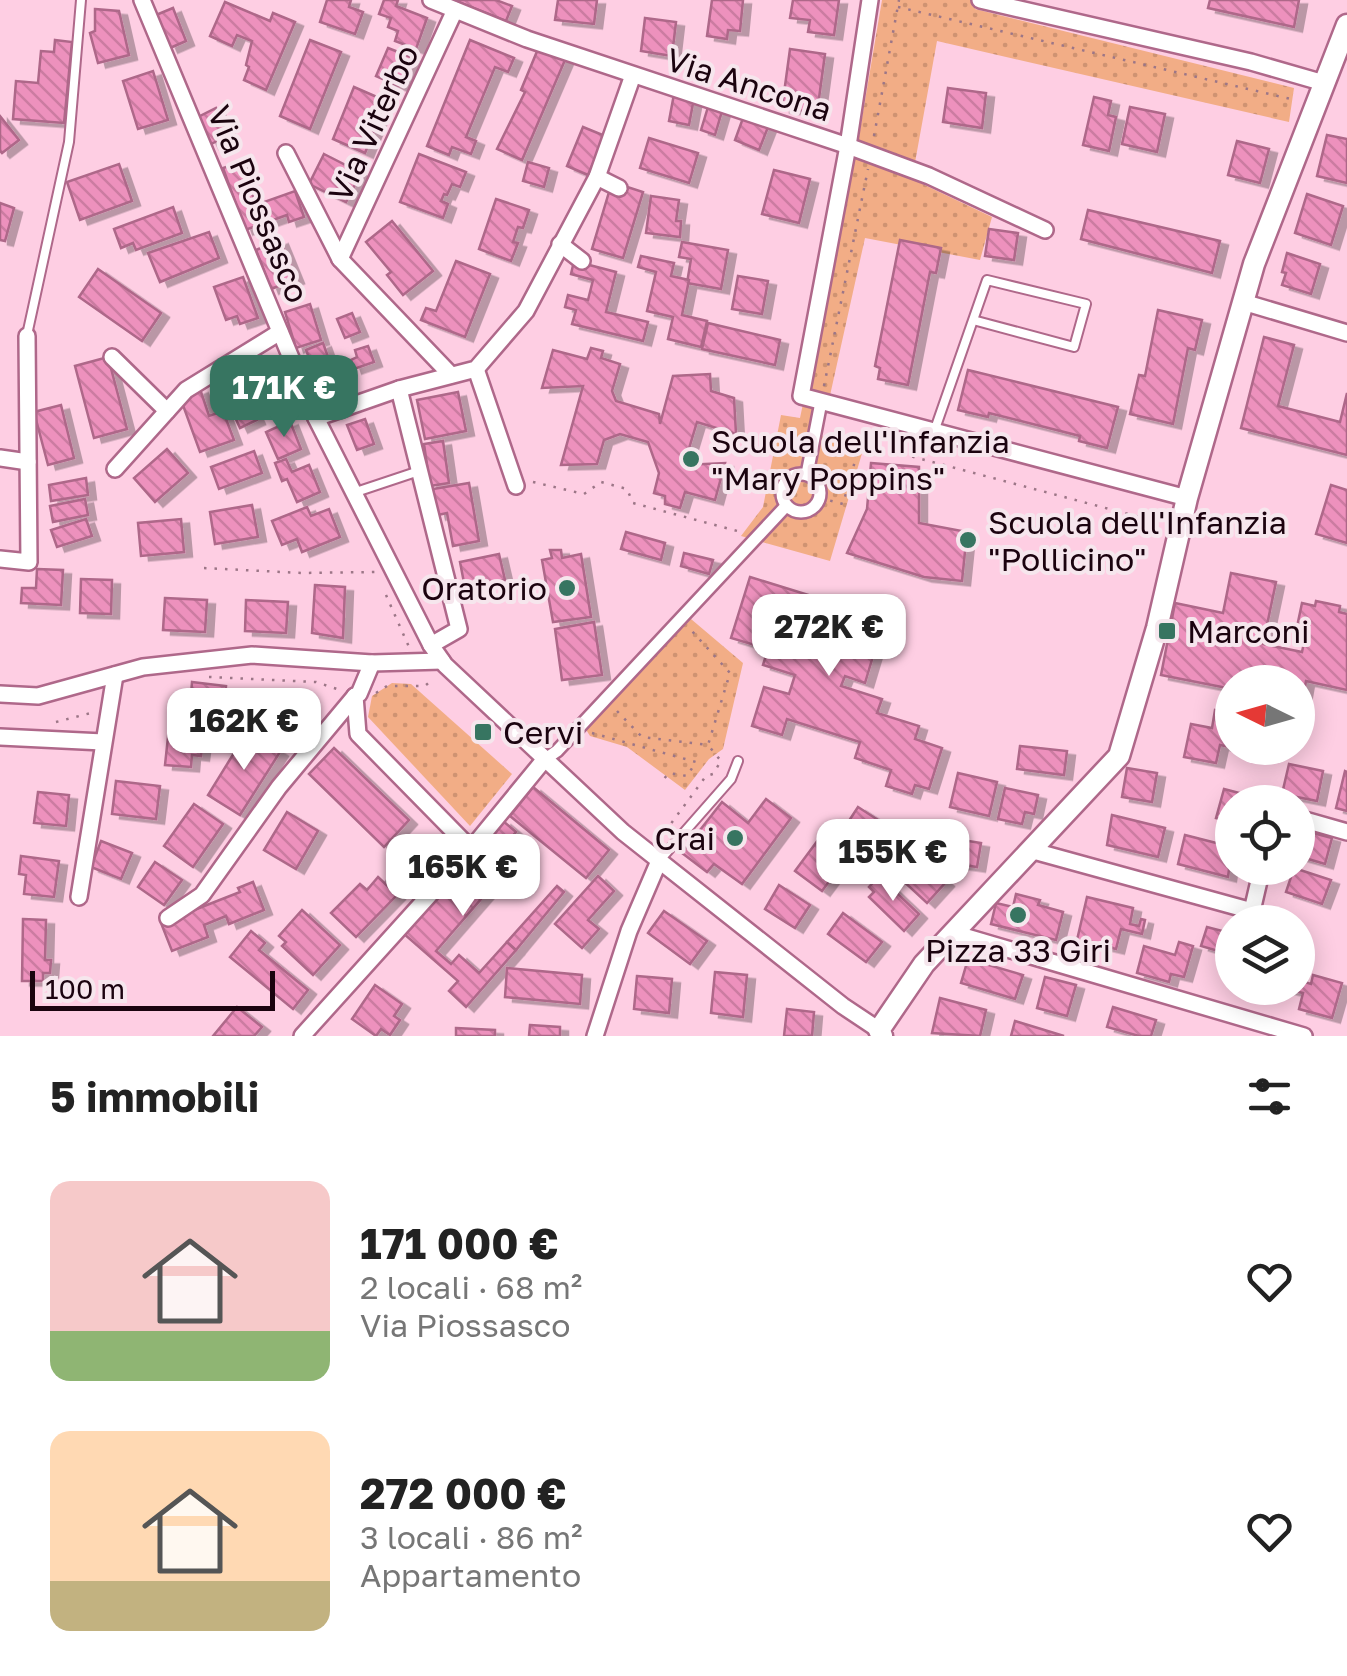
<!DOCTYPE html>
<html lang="it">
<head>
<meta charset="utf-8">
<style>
  body { margin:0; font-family:"Golos Text",sans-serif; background:#f2f2f2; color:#222; height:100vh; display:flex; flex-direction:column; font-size:38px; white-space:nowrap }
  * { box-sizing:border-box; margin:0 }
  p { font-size:32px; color:#767676 }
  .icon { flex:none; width:55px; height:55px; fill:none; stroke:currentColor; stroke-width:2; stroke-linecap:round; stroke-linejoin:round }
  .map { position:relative; height:1036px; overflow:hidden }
  .sheet { display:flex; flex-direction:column; background:#fff; flex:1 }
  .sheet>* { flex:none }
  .needle { width:65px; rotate:275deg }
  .controls { position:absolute; left:1215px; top:665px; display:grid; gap:20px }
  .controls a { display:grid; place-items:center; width:100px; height:100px; border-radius:50%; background:#fff; box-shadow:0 5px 25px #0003; font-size:50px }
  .scale { position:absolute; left:30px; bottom:25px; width:245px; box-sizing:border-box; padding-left:10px; border:5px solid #1b030f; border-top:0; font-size:28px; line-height:35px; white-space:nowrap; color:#1b030f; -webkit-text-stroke:8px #f6e6ed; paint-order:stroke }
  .price { position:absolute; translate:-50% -85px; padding:0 22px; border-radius:20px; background:#fff; color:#222; font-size:32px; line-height:65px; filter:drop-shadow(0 2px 5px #0008) }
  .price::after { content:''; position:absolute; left:50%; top:60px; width:30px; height:22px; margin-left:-15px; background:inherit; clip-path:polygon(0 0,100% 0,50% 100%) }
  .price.on { background:#377561; color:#fff }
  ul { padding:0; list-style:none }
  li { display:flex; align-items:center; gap:30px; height:250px; padding:0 50px }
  li span { display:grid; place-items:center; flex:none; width:280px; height:200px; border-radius:20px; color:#555 }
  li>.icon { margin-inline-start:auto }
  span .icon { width:120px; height:120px; fill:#fffc; stroke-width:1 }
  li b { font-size:42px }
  h2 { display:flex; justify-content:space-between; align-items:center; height:120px; padding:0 50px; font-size:42px }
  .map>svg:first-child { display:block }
</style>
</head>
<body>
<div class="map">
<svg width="1347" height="1036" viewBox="0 0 1347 1036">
  <defs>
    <pattern id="grass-dots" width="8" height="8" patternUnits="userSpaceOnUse" patternTransform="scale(2.5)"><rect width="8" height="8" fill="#f2ad86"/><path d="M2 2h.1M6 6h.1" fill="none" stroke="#cf9372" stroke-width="1.8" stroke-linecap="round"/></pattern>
    <pattern id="building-back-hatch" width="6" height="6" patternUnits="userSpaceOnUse" patternTransform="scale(2.5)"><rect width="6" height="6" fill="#ed91bd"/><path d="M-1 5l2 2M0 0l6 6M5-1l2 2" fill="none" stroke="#cb7ba1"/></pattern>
    <filter id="shadow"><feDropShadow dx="8" dy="4.5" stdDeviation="0" flood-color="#0004"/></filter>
  </defs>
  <rect width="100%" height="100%" fill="#fecee3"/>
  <!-- grass -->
  <g fill="url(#grass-dots)">
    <polygon points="882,0 976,0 975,9 1294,88 1289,122 937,41 912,179 992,217 980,260 865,238 821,436 863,450 830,561 741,536 763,507 781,415 800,418 858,142"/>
    <polygon points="691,619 743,663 723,749 709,759 685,790 627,747 590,736 585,728"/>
    <polygon points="392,683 411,684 512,774 470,826 368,717 372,696"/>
  </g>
  <!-- building -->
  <g fill="url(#building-back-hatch)" stroke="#ae6789" stroke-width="2.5" filter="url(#shadow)">
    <polygon points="327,0 351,0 349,7 363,12 355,34 320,22"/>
    <polygon points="384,0 398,0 396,6 427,18 416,49 395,41 398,31 388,27 391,18 379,14"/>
    <polygon points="453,0 496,0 512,6 506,21"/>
    <polygon points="558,0 597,0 594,24 555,20"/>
    <polygon points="712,0 743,0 740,31 728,30 727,39 707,36"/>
    <polygon points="793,0 839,0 834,35 808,32 810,20 790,18"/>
    <polygon points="1210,0 1299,0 1294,27 1208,8"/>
    <polygon points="225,2 270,21 273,13 295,22 266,90 244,80 249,67 246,65 252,41 237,35 232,46 210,36"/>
    <polygon points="173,8 186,41 170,48 156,15"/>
    <polygon points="95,9 119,11 129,55 98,63 90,33 95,31"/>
    <polygon points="645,18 676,22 672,56 641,51"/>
    <polygon points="55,40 72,42 64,123 13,119 16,81 38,83 41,51 54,52"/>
    <polygon points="310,40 341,52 310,129 280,116"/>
    <polygon points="470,40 514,58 508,72 495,67 466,137 476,141 471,154 452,147 449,155 427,146"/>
    <polygon points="388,48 411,57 399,86 376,76"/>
    <polygon points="538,49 565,60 522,160 497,149 525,92 521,90"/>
    <polygon points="790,49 825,54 817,113 782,108"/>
    <polygon points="153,71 168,120 138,129 123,81"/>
    <polygon points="354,87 386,101 365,153 333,139"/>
    <polygon points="948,88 986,93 982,128 943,122"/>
    <polygon points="674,94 694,98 689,125 669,121"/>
    <polygon points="1094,97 1111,101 1108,115 1116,117 1109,151 1083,145"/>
    <polygon points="708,107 722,111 715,135 701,130"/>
    <polygon points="1130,107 1165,114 1157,152 1122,144"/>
    <polygon points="216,108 229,135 211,144 198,117"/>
    <polygon points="0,116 19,140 2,153 0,151"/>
    <polygon points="743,118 768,127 759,150 735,140"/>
    <polygon points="583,127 605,136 588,175 567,166"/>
    <polygon points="1327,135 1347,139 1347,183 1317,176"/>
    <polygon points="649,138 698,153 689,183 640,168"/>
    <polygon points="1237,141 1269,149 1260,183 1228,175"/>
    <polygon points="324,154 361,173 346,202 309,184"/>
    <polygon points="419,154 466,172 460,187 452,184 447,195 444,194 441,201 448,204 443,218 400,202"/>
    <polygon points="241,162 256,205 295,191 304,217 289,222 287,215 245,230 223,168"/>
    <polygon points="528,162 549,168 544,187 523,181"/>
    <polygon points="119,164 132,201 80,220 67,182"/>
    <polygon points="774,170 810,179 799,223 762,214"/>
    <polygon points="612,182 643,192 623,258 592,249"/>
    <polygon points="1307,194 1343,206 1331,245 1295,233"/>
    <polygon points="651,196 679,200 676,221 681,221 680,237 646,233"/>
    <polygon points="496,199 529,210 523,228 518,227 513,242 518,243 511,261 479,249"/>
    <polygon points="0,203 14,208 5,241 0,240"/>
    <polygon points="173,207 182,233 136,250 133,243 121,248 114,229"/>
    <polygon points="1088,210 1220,241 1212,273 1081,239"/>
    <polygon points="392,221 433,271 403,295 387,275 391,272 366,242"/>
    <polygon points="989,229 1018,233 1014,260 985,256"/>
    <polygon points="209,232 219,258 160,282 148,253"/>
    <polygon points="280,240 296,279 271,289 256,250"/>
    <polygon points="900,240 941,248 936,273 930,272 908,385 878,379 880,368 875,366"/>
    <polygon points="682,242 728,250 721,289 687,283 691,259 679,257"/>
    <polygon points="1287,253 1320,264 1311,294 1282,285 1286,273 1282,272"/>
    <polygon points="641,256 674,263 671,276 689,280 682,315 707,321 701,347 668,339 673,317 647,311 656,272 638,267"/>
    <polygon points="456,261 490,274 465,337 421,320 426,308 436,311"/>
    <polygon points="574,261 616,272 606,312 648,322 643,341 572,324 576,310 565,307 568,295 588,300 593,280 571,274"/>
    <polygon points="98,269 161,313 142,341 79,297"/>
    <polygon points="738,276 768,281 762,314 732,309"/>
    <polygon points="243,277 258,318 240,324 237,316 226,320 214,287"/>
    <polygon points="310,304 321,340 296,348 285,312"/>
    <polygon points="1158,310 1202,320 1195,350 1188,348 1173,424 1130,414 1139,375 1145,376"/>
    <polygon points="352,313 360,332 345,338 337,319"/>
    <polygon points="708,323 780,340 775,365 702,349"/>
    <polygon points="1264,337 1294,345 1278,406 1340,422 1347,393 1347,455 1241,428"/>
    <polygon points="323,343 332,368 339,365 351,396 327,405 306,350"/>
    <polygon points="368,346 374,362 354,369 351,360 357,357 355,350"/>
    <polygon points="591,348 603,351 601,358 620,364 612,391 616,401 659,414 660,424 673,376 710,374 711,391 734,398 736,434 697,422 684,465 725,463 715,500 685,492 680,508 665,504 665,496 654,493 659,473 648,442 620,434 604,440 597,464 561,465 583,386 542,388 553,350 587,359"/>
    <polygon points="108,357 127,429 94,438 75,366"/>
    <polygon points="265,365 279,398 256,408 243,374"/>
    <polygon points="233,369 257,420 240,428 216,376"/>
    <polygon points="968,370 1118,407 1107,448 1079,441 1080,436 989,413 988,417 958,410"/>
    <polygon points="200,389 209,416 223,411 234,440 200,452 180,397"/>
    <polygon points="458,392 466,431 425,439 417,400"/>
    <polygon points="61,405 74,458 48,465 34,412"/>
    <polygon points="365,419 374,444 357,450 347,425"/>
    <polygon points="290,421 301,449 278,459 266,432"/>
    <polygon points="443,441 449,483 430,486 424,444"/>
    <polygon points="167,449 188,473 155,502 134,478"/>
    <polygon points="254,451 262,473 219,489 211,467"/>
    <polygon points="286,459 292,472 309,465 320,492 297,502 287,479 282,481 275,463"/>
    <polygon points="871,463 919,467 919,523 967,532 962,581 924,577 847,553 867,509"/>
    <polygon points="86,478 88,495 51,501 49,485"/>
    <polygon points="469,483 479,541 453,546 447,513 438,515 433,489"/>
    <polygon points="1331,485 1347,490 1347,543 1316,534"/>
    <polygon points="85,499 88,515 53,522 50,506"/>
    <polygon points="252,505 258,537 215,544 210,512"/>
    <polygon points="307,507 311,516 329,509 340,537 302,552 297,539 282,545 272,521"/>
    <polygon points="86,519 92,536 57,547 51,530"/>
    <polygon points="181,519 184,552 141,556 138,523"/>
    <polygon points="626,532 665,543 661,560 621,549"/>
    <polygon points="550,550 561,550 562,558 581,554 591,617 553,622 542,560 552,558"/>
    <polygon points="684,553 713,560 709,574 681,566"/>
    <polygon points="499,554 505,580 465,588 460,562"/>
    <polygon points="37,569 63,570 61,605 21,603 22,588 36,588"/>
    <polygon points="1231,573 1276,582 1263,644 1302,652 1308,624 1298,622 1302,603 1315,606 1316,601 1340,606 1339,612 1347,614 1347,690 1306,681 1302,704 1298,703 1298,682 1232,682 1232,689 1161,675 1175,603 1223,613"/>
    <polygon points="750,577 841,605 839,612 882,626 865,683 845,676 841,686 882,699 877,713 919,726 915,739 942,748 929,789 915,785 912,794 886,786 891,770 855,758 860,742 787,719 782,735 752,726 764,687 789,694 795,675 763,665 768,649 731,638"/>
    <polygon points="81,579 112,580 111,614 80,613"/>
    <polygon points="315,585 345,587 343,638 312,633"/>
    <polygon points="165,598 207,600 205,632 163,630"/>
    <polygon points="246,600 288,602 286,633 245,631"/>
    <polygon points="594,622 602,675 562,680 555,629"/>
    <polygon points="192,682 226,686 222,732 215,731 215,741 203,740 201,756 192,755 191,767 165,765 170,718 189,720"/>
    <polygon points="272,691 281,717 264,723 255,697"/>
    <polygon points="1215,710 1232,714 1232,748 1240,749 1220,745 1216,763 1184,757 1191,724 1212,728"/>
    <polygon points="247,732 280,752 240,815 208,795"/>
    <polygon points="1020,746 1067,751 1064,775 1017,769"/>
    <polygon points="334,748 409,820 384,847 309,774"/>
    <polygon points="1289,764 1323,771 1317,801 1282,794"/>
    <polygon points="1127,768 1157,773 1152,802 1122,797"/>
    <polygon points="1345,771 1347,772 1347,811 1336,808"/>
    <polygon points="958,773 997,782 989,816 950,807"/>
    <polygon points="116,781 160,786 156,819 112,814"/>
    <polygon points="533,787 609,850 586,878 510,816"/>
    <polygon points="1005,788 1038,795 1034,814 1025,812 1022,824 998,819"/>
    <polygon points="1224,789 1258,798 1257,802 1232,802 1232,822 1216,818"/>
    <polygon points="38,792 69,795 66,826 34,823"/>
    <polygon points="766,799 791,818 742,884 714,864 707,872 682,853 722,802 748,823"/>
    <polygon points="194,804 223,824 193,867 164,846"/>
    <polygon points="858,807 889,827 873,850 843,830"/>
    <polygon points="287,812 318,831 296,869 264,850"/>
    <polygon points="1112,815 1165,828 1158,857 1107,845"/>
    <polygon points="503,821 516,832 502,848 489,837"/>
    <polygon points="1298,829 1332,838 1325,864 1298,856"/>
    <polygon points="919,833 981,843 977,867 915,858"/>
    <polygon points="1185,835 1232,847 1228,877 1178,864"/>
    <polygon points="821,836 848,856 822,891 795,871"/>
    <polygon points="489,837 515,860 436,951 451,964 459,955 479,973 507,942 516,950 466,1007 449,991 458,981 404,934"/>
    <polygon points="101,841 132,853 121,879 91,867"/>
    <polygon points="21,856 59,861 54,897 24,894 26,875 19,874"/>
    <polygon points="919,858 946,882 927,903 900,878"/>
    <polygon points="155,862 182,880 164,905 138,887"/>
    <polygon points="1294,868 1331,880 1322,904 1286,892"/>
    <polygon points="598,876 614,891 588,920 599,929 582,948 555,924"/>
    <polygon points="879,876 919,914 904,931 869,897 874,892 869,887"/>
    <polygon points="378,877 397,895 356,937 331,913 360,884 367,890"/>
    <polygon points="253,882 264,910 229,924 226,916 204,925 208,937 172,951 161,923 240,892 238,888"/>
    <polygon points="779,885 810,905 795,928 765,909"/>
    <polygon points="557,886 564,892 516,950 507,942"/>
    <polygon points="1016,894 1040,900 1038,905 1063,912 1056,940 991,924 996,903 1013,907"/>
    <polygon points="1087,897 1133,908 1130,924 1139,926 1141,919 1145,920 1142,934 1121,929 1116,949 1077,940"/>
    <polygon points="302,910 340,945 313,975 282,946 286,942 279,936"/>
    <polygon points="664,911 707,941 690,964 648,933"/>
    <polygon points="843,913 882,942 866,962 828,934"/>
    <polygon points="23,919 46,920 45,960 51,960 50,973 43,973 43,981 22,981"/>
    <polygon points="1228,924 1232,925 1232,955 1201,946 1207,927 1226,932"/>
    <polygon points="251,931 265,943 259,950 308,990 293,1009 230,957"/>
    <polygon points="1179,942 1193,946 1184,977 1171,974 1169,982 1137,973 1144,946 1175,955"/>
    <polygon points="968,959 1023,975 1015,999 961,983"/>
    <polygon points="507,968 582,975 580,1004 505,997"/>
    <polygon points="715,972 747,975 743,1017 711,1013"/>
    <polygon points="1313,975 1342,983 1332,1018 1299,1009 1303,993 1281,988 1298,988 1298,980 1311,984"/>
    <polygon points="637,976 672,979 669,1013 634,1009"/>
    <polygon points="1045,977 1076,985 1067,1016 1037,1008"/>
    <polygon points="375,985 402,1004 394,1016 400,1020 390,1035 381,1029 376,1036 352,1019"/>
    <polygon points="940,998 986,1010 980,1036 932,1033"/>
    <polygon points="237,1007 262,1027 254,1036 213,1036"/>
    <polygon points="1113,1007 1156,1020 1151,1036 1139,1036 1107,1027"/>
    <polygon points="787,1009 814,1012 812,1036 784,1036"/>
    <polygon points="1015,1021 1064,1036 1011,1036"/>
    <polygon points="530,1025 560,1027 560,1036 529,1036"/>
    <polygon points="456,1028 495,1030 495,1036 456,1036"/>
  </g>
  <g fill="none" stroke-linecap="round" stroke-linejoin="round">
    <!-- service casing -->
    <g stroke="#af688a" stroke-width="12">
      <g id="service">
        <polyline points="27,335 69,142 81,0"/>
        <polyline points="935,429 987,280 1086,304 1074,347 973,320"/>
        <polyline points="353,493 419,471"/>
        <polyline points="659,861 731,779 738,761"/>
      </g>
    </g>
    <!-- pedestrian casing -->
    <g stroke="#af688a" stroke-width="16">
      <g id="pedestrian">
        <circle cx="801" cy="493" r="19"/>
        <polyline points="807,474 821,402"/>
        <polyline points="544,760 557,751 786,506"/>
      </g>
    </g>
    <!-- minor casing -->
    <g stroke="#af688a" stroke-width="20">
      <g id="minor">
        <polyline points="142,0 316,418 431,645 445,665 623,832 843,1006 879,1030"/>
        <polyline points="431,0 527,39 848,146 929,176 1045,230"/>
        <polyline points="870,0 848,146 801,396 1187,498"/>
        <polyline points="980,0 1251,62 1324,83"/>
        <polyline points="286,153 340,259"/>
        <polyline points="597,177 619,188"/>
        <polyline points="560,244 582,261"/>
        <polyline points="1243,302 1347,333"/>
        <polyline points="112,357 167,411"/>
        <polyline points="476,369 516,486"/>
        <polyline points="451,375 340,259 455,10"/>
        <polyline points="399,389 459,629 431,645"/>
        <polyline points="316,418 399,389 476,369 526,311 597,177 633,75"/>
        <polyline points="0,458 28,462"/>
        <polyline points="115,469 186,390 280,332"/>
        <polyline points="0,559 29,562 27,336"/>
        <polyline points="372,663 359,694 355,696 358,734 471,849"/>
        <polyline points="0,694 38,696 143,667 252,655 372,663 442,661"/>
        <polyline points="0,737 103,742"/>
        <polyline points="1298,818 1347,832"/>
        <polyline points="1030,850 1252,911 1262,868"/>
        <polyline points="79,897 115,675"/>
        <polyline points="168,918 202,895 279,787 355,696"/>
        <polyline points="953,933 1304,1036"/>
        <polyline points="302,1036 471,849 544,760"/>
        <polyline points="595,1036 629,931 659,861"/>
      </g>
    </g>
    <!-- tertiary casing -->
    <g stroke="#af688a" stroke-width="25">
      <polyline id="tertiary" points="882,1036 879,1030 924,964 1119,756 1157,628 1187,498 1254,264 1347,25"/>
    </g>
    <!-- path -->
    <g stroke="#9c7687" stroke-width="2.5" stroke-dasharray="2.5 8" stroke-linecap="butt">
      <polyline points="898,7 1295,100"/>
      <polyline points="874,136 899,0"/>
      <polyline points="824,386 868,169"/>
      <polyline points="831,435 1162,523"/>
      <polyline points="533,482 584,494 601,482 627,489 633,503 741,532"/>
      <polyline points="820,498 843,504 860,443"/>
      <polyline points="204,568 301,573 376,572"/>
      <polyline points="386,595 409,647"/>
      <polyline points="209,677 316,682 340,690"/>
      <polyline points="376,693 387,686 425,686 433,679"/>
      <polyline points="617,711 642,737 708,745 730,673 691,630"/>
      <polyline points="56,722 91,713"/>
      <polyline points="592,733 696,762 687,776 669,773 662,781"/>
      <polyline points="659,840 706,776 713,774 721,761 708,745"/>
    </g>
    <!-- service -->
    <use href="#service" stroke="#fff" stroke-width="8"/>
    <!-- pedestrian -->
    <use href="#pedestrian" stroke="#fff" stroke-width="11"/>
    <!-- minor -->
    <use href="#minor" stroke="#fff" stroke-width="15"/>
    <!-- tertiary -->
    <use href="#tertiary" stroke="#fff" stroke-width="20"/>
  </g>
  <!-- markers -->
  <g fill="#377561" stroke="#f6e6ed" stroke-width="4">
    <circle cx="691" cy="459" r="10"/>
    <circle cx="968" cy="540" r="10"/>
    <circle cx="567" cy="588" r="10"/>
    <rect x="1157" y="621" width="20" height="20" rx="5"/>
    <rect x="473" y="722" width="20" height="20" rx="5"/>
    <circle cx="735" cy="838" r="10"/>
    <circle cx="1018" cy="915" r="10"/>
  </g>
  <g text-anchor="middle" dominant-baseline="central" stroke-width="8" stroke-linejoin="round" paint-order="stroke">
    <!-- street labels -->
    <g font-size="32" fill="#1b030f" stroke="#f6e6ed">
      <text transform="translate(749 84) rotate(18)">Via Ancona</text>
      <text transform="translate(373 123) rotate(-65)">Via Viterbo</text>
      <text transform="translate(259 204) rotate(67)">Via Piossasco</text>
    </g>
    <!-- poi labels -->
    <g font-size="32" fill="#1b030f" stroke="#f6e6ed" text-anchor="start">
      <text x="711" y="441">Scuola dell'Infanzia<tspan x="711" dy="37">"Mary Poppins"</tspan></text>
      <text x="988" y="522">Scuola dell'Infanzia<tspan x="988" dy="37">"Pollicino"</tspan></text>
      <text x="547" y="588" text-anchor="end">Oratorio</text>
      <text x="1187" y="631">Marconi</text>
      <text x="503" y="732">Cervi</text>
      <text x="715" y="838" text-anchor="end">Crai</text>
      <text x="1018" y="950" text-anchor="middle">Pizza 33 Giri</text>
    </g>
  </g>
</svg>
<div class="controls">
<a><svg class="needle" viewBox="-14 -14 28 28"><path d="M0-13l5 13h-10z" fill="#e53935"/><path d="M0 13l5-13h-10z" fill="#767676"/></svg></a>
<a><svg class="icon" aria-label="locate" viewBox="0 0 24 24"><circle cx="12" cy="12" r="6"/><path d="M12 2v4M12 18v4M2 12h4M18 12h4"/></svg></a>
<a><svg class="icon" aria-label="layers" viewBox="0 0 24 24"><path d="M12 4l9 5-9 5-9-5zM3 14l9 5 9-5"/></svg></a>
</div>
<div class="scale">100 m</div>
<b class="price on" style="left:284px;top:440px">171K €</b>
<b class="price" style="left:829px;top:679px">272K €</b>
<b class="price" style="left:244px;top:773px">162K €</b>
<b class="price" style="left:893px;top:904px">155K €</b>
<b class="price" style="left:463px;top:919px">165K €</b>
</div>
<section class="sheet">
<h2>5 immobili<svg class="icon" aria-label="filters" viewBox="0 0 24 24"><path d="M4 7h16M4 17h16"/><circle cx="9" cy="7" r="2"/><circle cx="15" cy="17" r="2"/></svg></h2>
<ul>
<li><span style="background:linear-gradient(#f6c9c9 75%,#8fb573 0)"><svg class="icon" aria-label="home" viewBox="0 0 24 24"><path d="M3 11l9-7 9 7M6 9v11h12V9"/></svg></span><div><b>171 000 €</b><p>2 locali · 68 m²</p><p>Via Piossasco</p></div><svg class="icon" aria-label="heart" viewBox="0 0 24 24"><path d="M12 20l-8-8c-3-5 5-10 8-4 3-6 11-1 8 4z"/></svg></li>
<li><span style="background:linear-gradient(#ffd9b3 75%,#c2b280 0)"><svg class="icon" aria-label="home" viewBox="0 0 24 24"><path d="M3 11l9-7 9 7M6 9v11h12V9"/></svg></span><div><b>272 000 €</b><p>3 locali · 86 m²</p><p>Appartamento</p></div><svg class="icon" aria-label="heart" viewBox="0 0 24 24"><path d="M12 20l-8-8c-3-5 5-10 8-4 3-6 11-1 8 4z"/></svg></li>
</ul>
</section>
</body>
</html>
